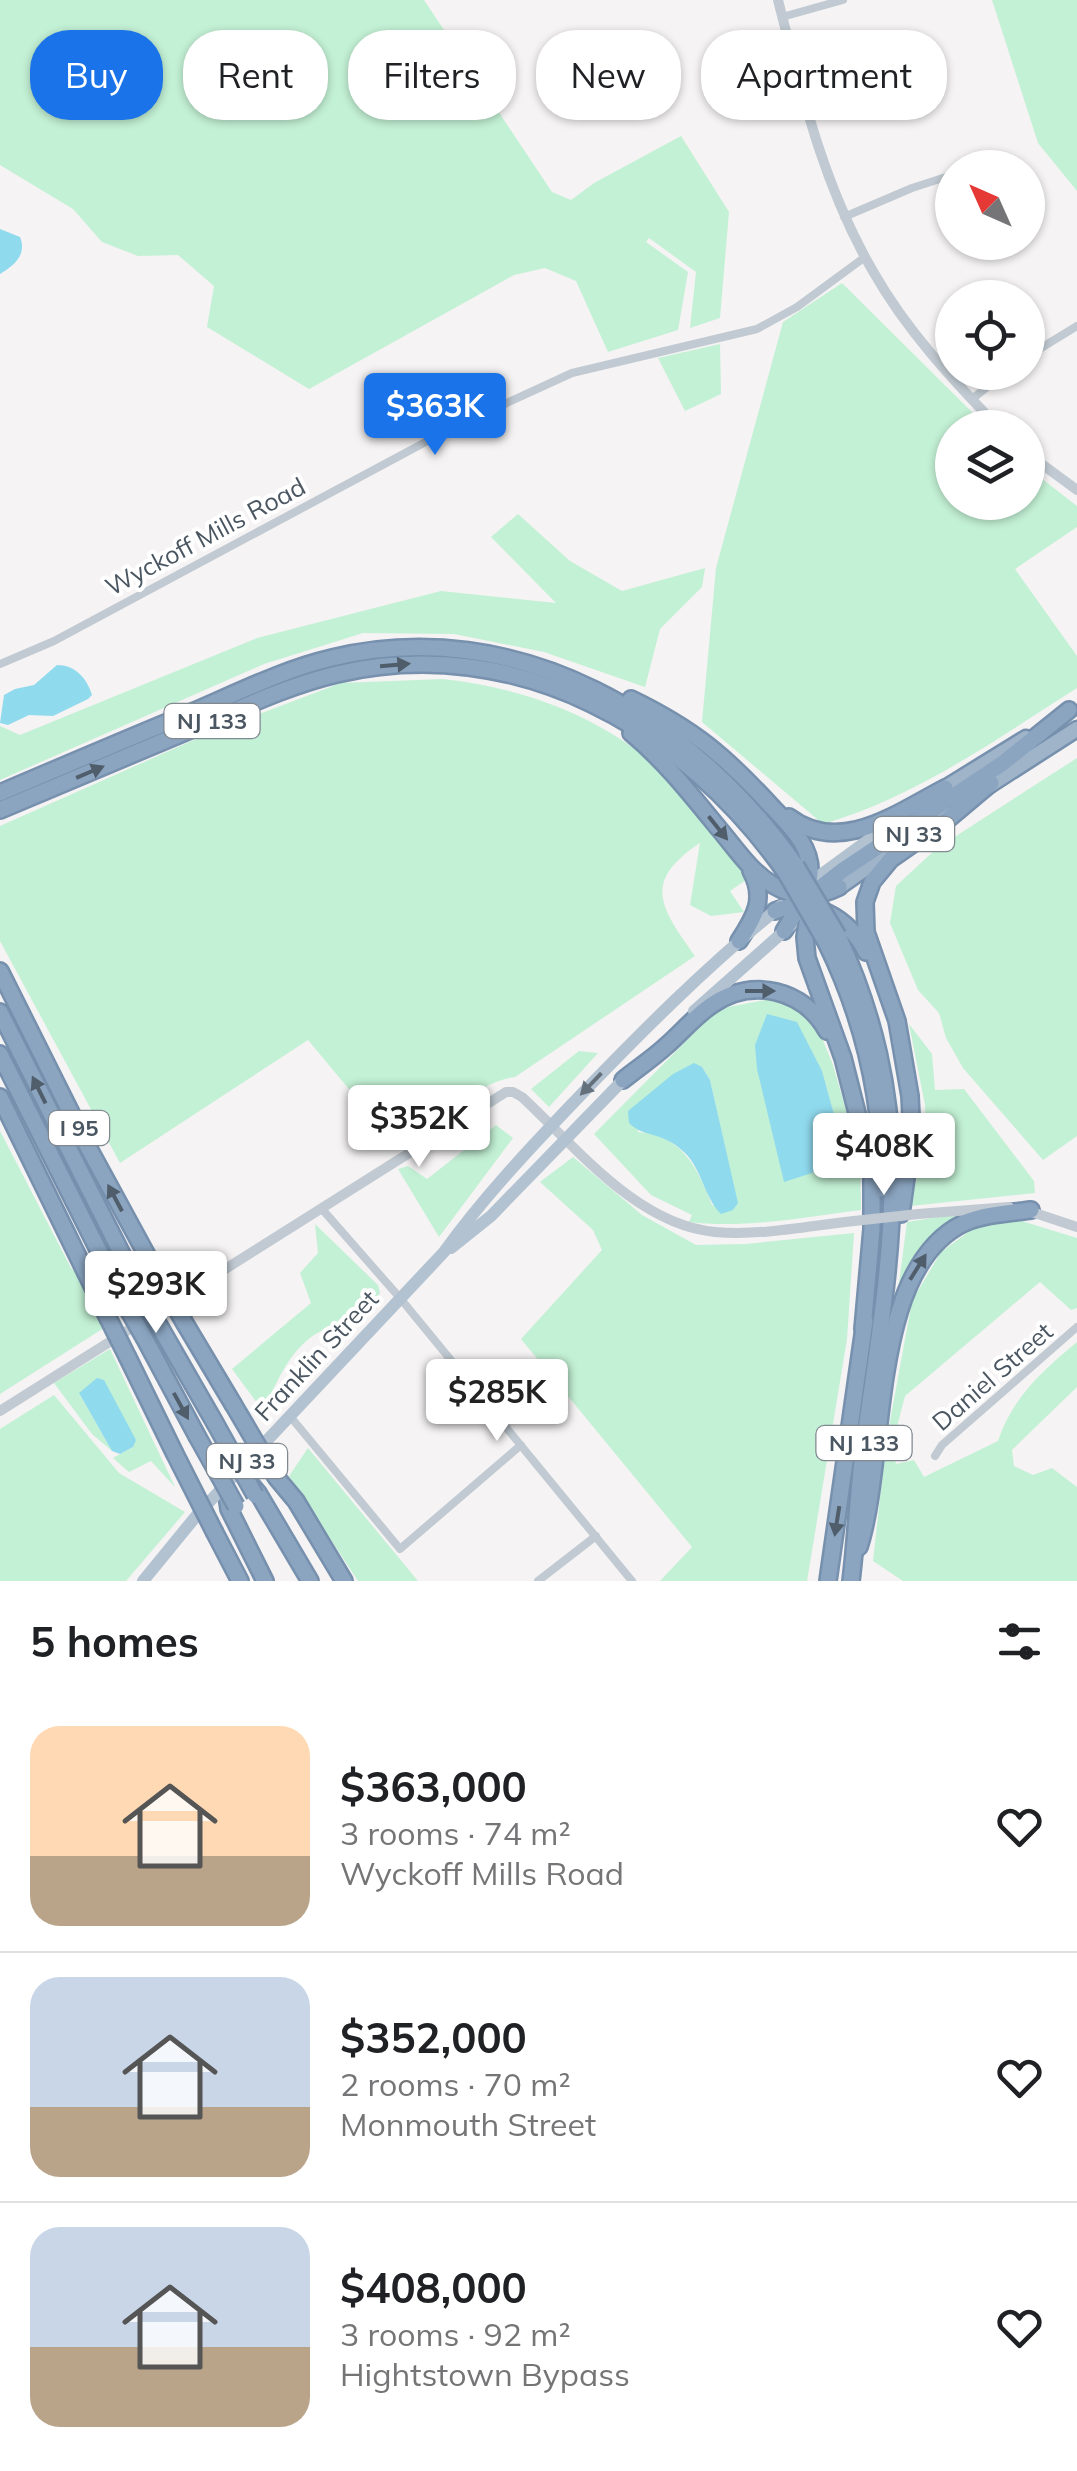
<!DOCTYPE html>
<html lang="en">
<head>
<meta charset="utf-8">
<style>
  body { margin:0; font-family:Mulish,sans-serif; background:#f6f6f6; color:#202124; height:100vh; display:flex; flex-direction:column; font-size:38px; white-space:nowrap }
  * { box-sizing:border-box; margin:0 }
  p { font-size:32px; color:#757577 }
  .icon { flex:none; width:55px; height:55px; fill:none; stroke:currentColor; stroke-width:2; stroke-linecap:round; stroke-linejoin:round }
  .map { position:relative; height:1581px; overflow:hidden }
  .sheet { display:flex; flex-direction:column; background:#fff; flex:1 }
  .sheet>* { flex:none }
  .guide { position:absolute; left:30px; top:30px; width:1018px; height:90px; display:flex; gap:20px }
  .needle { width:65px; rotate:315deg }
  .buttons { position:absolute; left:935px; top:150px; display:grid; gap:20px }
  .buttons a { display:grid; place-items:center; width:110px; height:110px; border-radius:50%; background:#fff; box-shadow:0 2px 8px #0004; font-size:50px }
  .price { position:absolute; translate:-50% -85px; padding:0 22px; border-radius:10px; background:#fff; color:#222; font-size:32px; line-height:65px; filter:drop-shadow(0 2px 5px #0008) }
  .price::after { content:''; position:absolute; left:50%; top:60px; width:30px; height:22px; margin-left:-15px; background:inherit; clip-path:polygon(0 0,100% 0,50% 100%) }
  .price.selected { background:#1a73e8; color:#fff }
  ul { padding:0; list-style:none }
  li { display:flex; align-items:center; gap:30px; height:250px; padding:0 30px }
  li+li { border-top:2px solid #e0e0e0 }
  li span { display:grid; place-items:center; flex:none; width:280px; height:200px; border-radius:30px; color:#555 }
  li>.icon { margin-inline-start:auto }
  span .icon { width:120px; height:120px; fill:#fffc; stroke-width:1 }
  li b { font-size:42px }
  h2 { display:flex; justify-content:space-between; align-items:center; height:120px; padding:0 30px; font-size:42px }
  .tag { padding:0 35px; border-radius:40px; background:#fff; box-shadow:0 2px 8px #0004; font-size:35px; line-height:90px }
  .tag.selected { background:#1a73e8; color:#fff }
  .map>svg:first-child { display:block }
</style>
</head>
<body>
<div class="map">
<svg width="1077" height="1581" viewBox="0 0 1077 1581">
  <rect width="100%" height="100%" fill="#f5f3f3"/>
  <!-- green -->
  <g fill="#c3f1d5" fill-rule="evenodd">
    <polygon points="0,0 424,0 552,192 571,200 594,183 681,136 729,212 720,318 690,328 696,272 649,238 646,242 688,272 678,330 608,352 576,281 545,268 514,275 309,389 207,327 214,286 178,255 138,256 102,242 73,209 0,165"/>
    <polygon points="992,0 1077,0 1077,191 1038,143"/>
    <path d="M842 283 987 427 952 428V502H1028V468L1077 506V527L1015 569 1077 656V688C995 740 916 797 823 824L702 722 716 568 783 322Z"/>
    <polygon points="720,344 721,394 685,411 658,358"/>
    <polygon points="518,514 570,561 622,591 705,568 702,587 660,629 645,687 544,652 454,634 363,633 264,664 0,780 0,726 20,735 257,638 441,591 556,603 491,537"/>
    <path d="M442 679C529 688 615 721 677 786 704 814 727 846 752 876L730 891 744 912 711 916 690 905 700 843C641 882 661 908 695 956L515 1077C481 1080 428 1126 393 1142L308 1040 120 1163 0 941V826L214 731 341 683Z"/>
    <polygon points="1077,758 1077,1136 1043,1160 963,1068 946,1038 939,1013 918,990 890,923 896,886 936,849"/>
    <path d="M770 999 798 1009 818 1028 833 1065 860 1160 861 1210C804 1217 746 1229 689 1222L692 1215 651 1195 594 1134 718 1009ZM761 1033 826 1085 844 1155 755 1045ZM702 1067 710 1080 737 1203 733 1209 712 1205C698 1168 681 1134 637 1132Z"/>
    <polygon points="909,1024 932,1054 935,1090 964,1089 1034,1181 1035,1193 910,1206 926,1140 925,1105"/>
    <polygon points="579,1051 598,1053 549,1107 531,1089"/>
    <polygon points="496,1125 513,1138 439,1237 398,1169 408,1166 427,1179"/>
    <polygon points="0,1131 71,1268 112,1308 118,1319 0,1394"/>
    <polygon points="573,1157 642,1215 696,1245 746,1244 854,1233 847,1339 807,1581 660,1581 692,1547 521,1339 602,1250 593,1230 540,1182"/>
    <polygon points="970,1212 923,1247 898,1291 907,1222"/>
    <path d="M1012 1218 1077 1238V1308L1071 1310 1040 1282 905 1396 892 1446 896 1464 914 1460 924 1477 998 1441C1013 1397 1042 1371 1077 1342V1387L1012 1450 1014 1466 1033 1475 1052 1468 1077 1487V1581H903L873 1561 886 1443 912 1301 941 1252 978 1225Z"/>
    <path d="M315 1224 378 1285 380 1293C360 1326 354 1315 323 1330 291 1345 277 1382 263 1411L232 1369 311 1303 300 1273 318 1253Z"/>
    <polygon points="110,1349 175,1487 151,1461 129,1472 113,1458 133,1447 79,1393 112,1451 92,1434 54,1383"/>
    <polygon points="54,1395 119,1473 185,1512 126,1581 0,1581 0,1429"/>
    <polygon points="308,1448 418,1581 358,1581 289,1476"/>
  </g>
  <!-- water -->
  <g fill="#90daee">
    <path d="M0 229 20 237C27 254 15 265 0 274Z"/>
    <path d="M57 665C75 665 87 678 92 695L88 699 53 716 29 715 8 725 0 723 4 695 15 689 34 685Z"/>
    <polygon points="767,1014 797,1022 822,1071 845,1154 812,1173 784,1182 757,1069 755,1045"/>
    <path d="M694 1063 702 1067 710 1080 738 1203 733 1210 721 1214C704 1197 702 1169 684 1152 662 1131 644 1138 629 1123L628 1111 673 1074Z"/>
    <polygon points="97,1378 104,1380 136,1440 133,1447 120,1454 112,1451 79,1393"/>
  </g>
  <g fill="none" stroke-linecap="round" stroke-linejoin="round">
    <!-- trunk casing -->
    <g stroke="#7690ad" stroke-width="19">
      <g id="trunk">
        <polyline points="945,788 1026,738"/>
        <polyline points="985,788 1077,729"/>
        <polyline points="839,887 945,813"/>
      </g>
    </g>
    <!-- motorway casing -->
    <g stroke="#7690ad" stroke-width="20">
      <g id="motorway">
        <path d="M631 699C695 730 725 756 773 808 790 826 812 847 810 874 809 895 794 914 784 931"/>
        <path d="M631 733C665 761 692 796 720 830 736 849 751 872 773 885 794 898 817 898 839 887"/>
        <path d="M0 793C66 765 131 737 197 710 241 691 285 669 332 658 516 613 693 718 796 866"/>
        <path d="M0 810C67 782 135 753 202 725 246 706 290 685 337 674 516 632 685 728 786 873"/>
        <path d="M789 817C840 856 897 813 945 788"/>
        <path d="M775 911C812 896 849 918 866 952"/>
        <path d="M838 936C920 1114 891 1251 865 1437 858 1485 857 1533 851 1581"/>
        <path d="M739 941C755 917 766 898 751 871"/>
        <path d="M826 942C864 1019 883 1103 882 1189"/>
        <polyline points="0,971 88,1147 162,1283"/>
        <polyline points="0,1012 146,1302"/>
        <polyline points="0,1054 129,1311"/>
        <path d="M623 1080C638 1068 653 1058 666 1046 682 1032 696 1015 713 1004 753 977 804 990 827 1031"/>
        <polyline points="0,1097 108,1318"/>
        <polyline points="901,1214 912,1135 910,1096 897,1021 866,932 865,902 872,882 891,859 947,820 991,783"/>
        <polyline points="184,1322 233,1404"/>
        <polyline points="161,1329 215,1423"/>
        <polyline points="863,1329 872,1229 872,1172 843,1058 807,958 805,937 810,903 816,891 843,870 1003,763 1069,710"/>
        <polyline points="145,1339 197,1436"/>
        <polyline points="128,1358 174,1452"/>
        <polyline points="276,1477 296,1501 344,1581"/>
        <polyline points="249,1482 258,1493 310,1581"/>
        <polyline points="226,1489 229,1509 265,1581"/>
        <polyline points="215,1533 240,1581"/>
        <path d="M859 1547C888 1457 868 1269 964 1223 985 1214 1009 1213 1031 1210"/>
        <polyline points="828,1581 865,1321"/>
      </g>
    </g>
    <!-- minor -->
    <g stroke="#c1cad2" stroke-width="8">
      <polyline points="782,17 843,0"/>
      <polyline points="980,168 1001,161"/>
      <polyline points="844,217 912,188 952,175"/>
      <polyline points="1028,356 1077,326"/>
      <polyline points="972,399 1006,372"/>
      <polyline points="0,664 54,641 448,430 572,373 757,329 797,307 865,257"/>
      <polyline points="322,1209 400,1298 632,1581"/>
      <polyline points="289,1415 400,1549 521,1445"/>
      <polyline points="935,1456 942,1445 1077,1327"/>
      <polyline points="538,1581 596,1536"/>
    </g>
    <!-- tertiary -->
    <g stroke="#c1cad2" stroke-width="10">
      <path d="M778 0C802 94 824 188 874 273 907 331 953 380 999 428"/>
      <polyline points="1028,454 1077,490"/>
      <polyline points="1026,1210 1077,1227"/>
      <polyline points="918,1214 1009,1207"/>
      <path d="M0 1411 506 1092H513L522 1097C576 1147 637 1225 715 1232 761 1236 808 1226 854 1221"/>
    </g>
    <!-- primary -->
    <g stroke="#b3c2d1" stroke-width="12">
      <polyline points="804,887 897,819"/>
      <polyline points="694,1011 791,925"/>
      <polyline points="451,1248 491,1216 629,1074"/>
      <path d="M143 1581 197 1515 444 1252C483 1198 529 1149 575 1101 641 1032 707 966 781 906"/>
    </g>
    <!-- trunk -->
    <use href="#trunk" stroke="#9fb4c9" stroke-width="14"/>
    <!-- motorway -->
    <use href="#motorway" stroke="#8ba5c1" stroke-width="15"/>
    <!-- motorway-bridge casing -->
    <g stroke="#7690ad" stroke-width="20" stroke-linecap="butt">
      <g id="motorway-bridge">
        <polyline points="796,866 838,936"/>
        <polyline points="786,873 826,942"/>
        <polyline points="162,1283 184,1322"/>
        <polyline points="146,1302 161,1329"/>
        <polyline points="129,1311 145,1339"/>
        <polyline points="108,1318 128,1358"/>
        <polyline points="233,1404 276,1477"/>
        <polyline points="215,1423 255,1495"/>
        <polyline points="197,1436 236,1506"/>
        <polyline points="174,1452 215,1533"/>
      </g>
    </g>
    <!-- tertiary-bridge -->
    <polyline stroke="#c1cad2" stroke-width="10" points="854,1221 918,1214"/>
    <!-- motorway-bridge -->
    <use href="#motorway-bridge" stroke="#8ba5c1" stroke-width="15"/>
  </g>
  <!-- one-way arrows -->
  <defs><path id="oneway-solid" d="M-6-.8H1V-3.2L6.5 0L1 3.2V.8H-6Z" transform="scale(2.5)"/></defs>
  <g fill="#505e6b">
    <use href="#oneway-solid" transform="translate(395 665) rotate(-5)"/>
    <use href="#oneway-solid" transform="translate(90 772) rotate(-23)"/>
    <use href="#oneway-solid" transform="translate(718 828) rotate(51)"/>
    <use href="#oneway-solid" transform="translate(760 991)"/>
    <use href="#oneway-solid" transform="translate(39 1090) rotate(-116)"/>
    <use href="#oneway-solid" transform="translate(115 1198) rotate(-118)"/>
    <use href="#oneway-solid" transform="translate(918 1267) rotate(-58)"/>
    <use href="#oneway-solid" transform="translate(181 1406) rotate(61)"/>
    <use href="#oneway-solid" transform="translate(837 1521) rotate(99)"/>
  </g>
  <use fill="#64717d" href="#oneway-solid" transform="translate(591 1084) rotate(134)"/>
  <g text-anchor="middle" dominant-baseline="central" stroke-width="8" stroke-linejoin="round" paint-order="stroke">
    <!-- shield labels -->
    <g fill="#fff" stroke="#808990" stroke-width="2.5">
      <rect x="164.5" y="704" width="95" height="34" rx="8"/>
      <rect x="874" y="817" width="80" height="34" rx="8"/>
      <rect x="49" y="1111" width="60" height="34" rx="8"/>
      <rect x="816.5" y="1426" width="95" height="34" rx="8"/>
      <rect x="207" y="1444" width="80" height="34" rx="8"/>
    </g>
    <g font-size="22" font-weight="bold" fill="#4a5661">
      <text x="212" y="721">NJ 133</text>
      <text x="914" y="834">NJ 33</text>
      <text x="79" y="1128">I 95</text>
      <text x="864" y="1443">NJ 133</text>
      <text x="247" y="1461">NJ 33</text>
    </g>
    <!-- street labels -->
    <g font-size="25" fill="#4a5661" stroke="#fff">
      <text transform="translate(205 536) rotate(-28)">Wyckoff Mills Road</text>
      <text transform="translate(316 1355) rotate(-47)">Franklin Street</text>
      <text transform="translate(992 1376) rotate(-41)">Daniel Street</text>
    </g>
  </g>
</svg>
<div class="buttons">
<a><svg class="needle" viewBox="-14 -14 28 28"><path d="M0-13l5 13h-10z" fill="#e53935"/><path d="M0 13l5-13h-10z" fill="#757577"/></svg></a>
<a><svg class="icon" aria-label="locate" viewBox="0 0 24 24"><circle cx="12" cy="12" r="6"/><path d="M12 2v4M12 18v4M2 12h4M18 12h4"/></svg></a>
<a><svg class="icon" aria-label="layers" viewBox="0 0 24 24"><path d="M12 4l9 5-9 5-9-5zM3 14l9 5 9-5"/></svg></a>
</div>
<b class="price selected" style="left:435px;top:458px">$363K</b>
<b class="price" style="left:419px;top:1170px">$352K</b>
<b class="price" style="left:884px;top:1198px">$408K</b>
<b class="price" style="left:156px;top:1336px">$293K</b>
<b class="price" style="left:497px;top:1444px">$285K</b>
<div class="guide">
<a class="tag selected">Buy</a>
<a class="tag">Rent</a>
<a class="tag">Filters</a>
<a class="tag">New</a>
<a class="tag">Apartment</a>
</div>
</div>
<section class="sheet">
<h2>5 homes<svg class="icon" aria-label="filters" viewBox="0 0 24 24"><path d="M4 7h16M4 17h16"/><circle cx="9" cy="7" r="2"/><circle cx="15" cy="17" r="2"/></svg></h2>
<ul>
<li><span style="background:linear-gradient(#ffd9b3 65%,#b9a48a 0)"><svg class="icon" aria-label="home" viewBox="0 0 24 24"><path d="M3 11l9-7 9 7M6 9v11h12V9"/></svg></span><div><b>$363,000</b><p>3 rooms · 74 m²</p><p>Wyckoff Mills Road</p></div><svg class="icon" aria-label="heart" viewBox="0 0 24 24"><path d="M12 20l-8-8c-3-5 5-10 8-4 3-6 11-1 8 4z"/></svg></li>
<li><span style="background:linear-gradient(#c9d6e8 65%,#b9a48a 0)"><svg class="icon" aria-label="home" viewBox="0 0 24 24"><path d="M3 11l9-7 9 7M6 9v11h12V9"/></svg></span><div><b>$352,000</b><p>2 rooms · 70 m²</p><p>Monmouth Street</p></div><svg class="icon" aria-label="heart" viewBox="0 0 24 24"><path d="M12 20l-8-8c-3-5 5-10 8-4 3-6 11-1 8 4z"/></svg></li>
<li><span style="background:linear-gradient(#c9d6e8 60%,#b9a48a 0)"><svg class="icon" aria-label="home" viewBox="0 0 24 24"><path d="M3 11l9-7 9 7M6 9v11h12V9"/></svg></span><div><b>$408,000</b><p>3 rooms · 92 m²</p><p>Hightstown Bypass</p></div><svg class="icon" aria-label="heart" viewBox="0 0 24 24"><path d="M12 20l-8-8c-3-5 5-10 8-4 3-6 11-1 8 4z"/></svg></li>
</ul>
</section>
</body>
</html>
